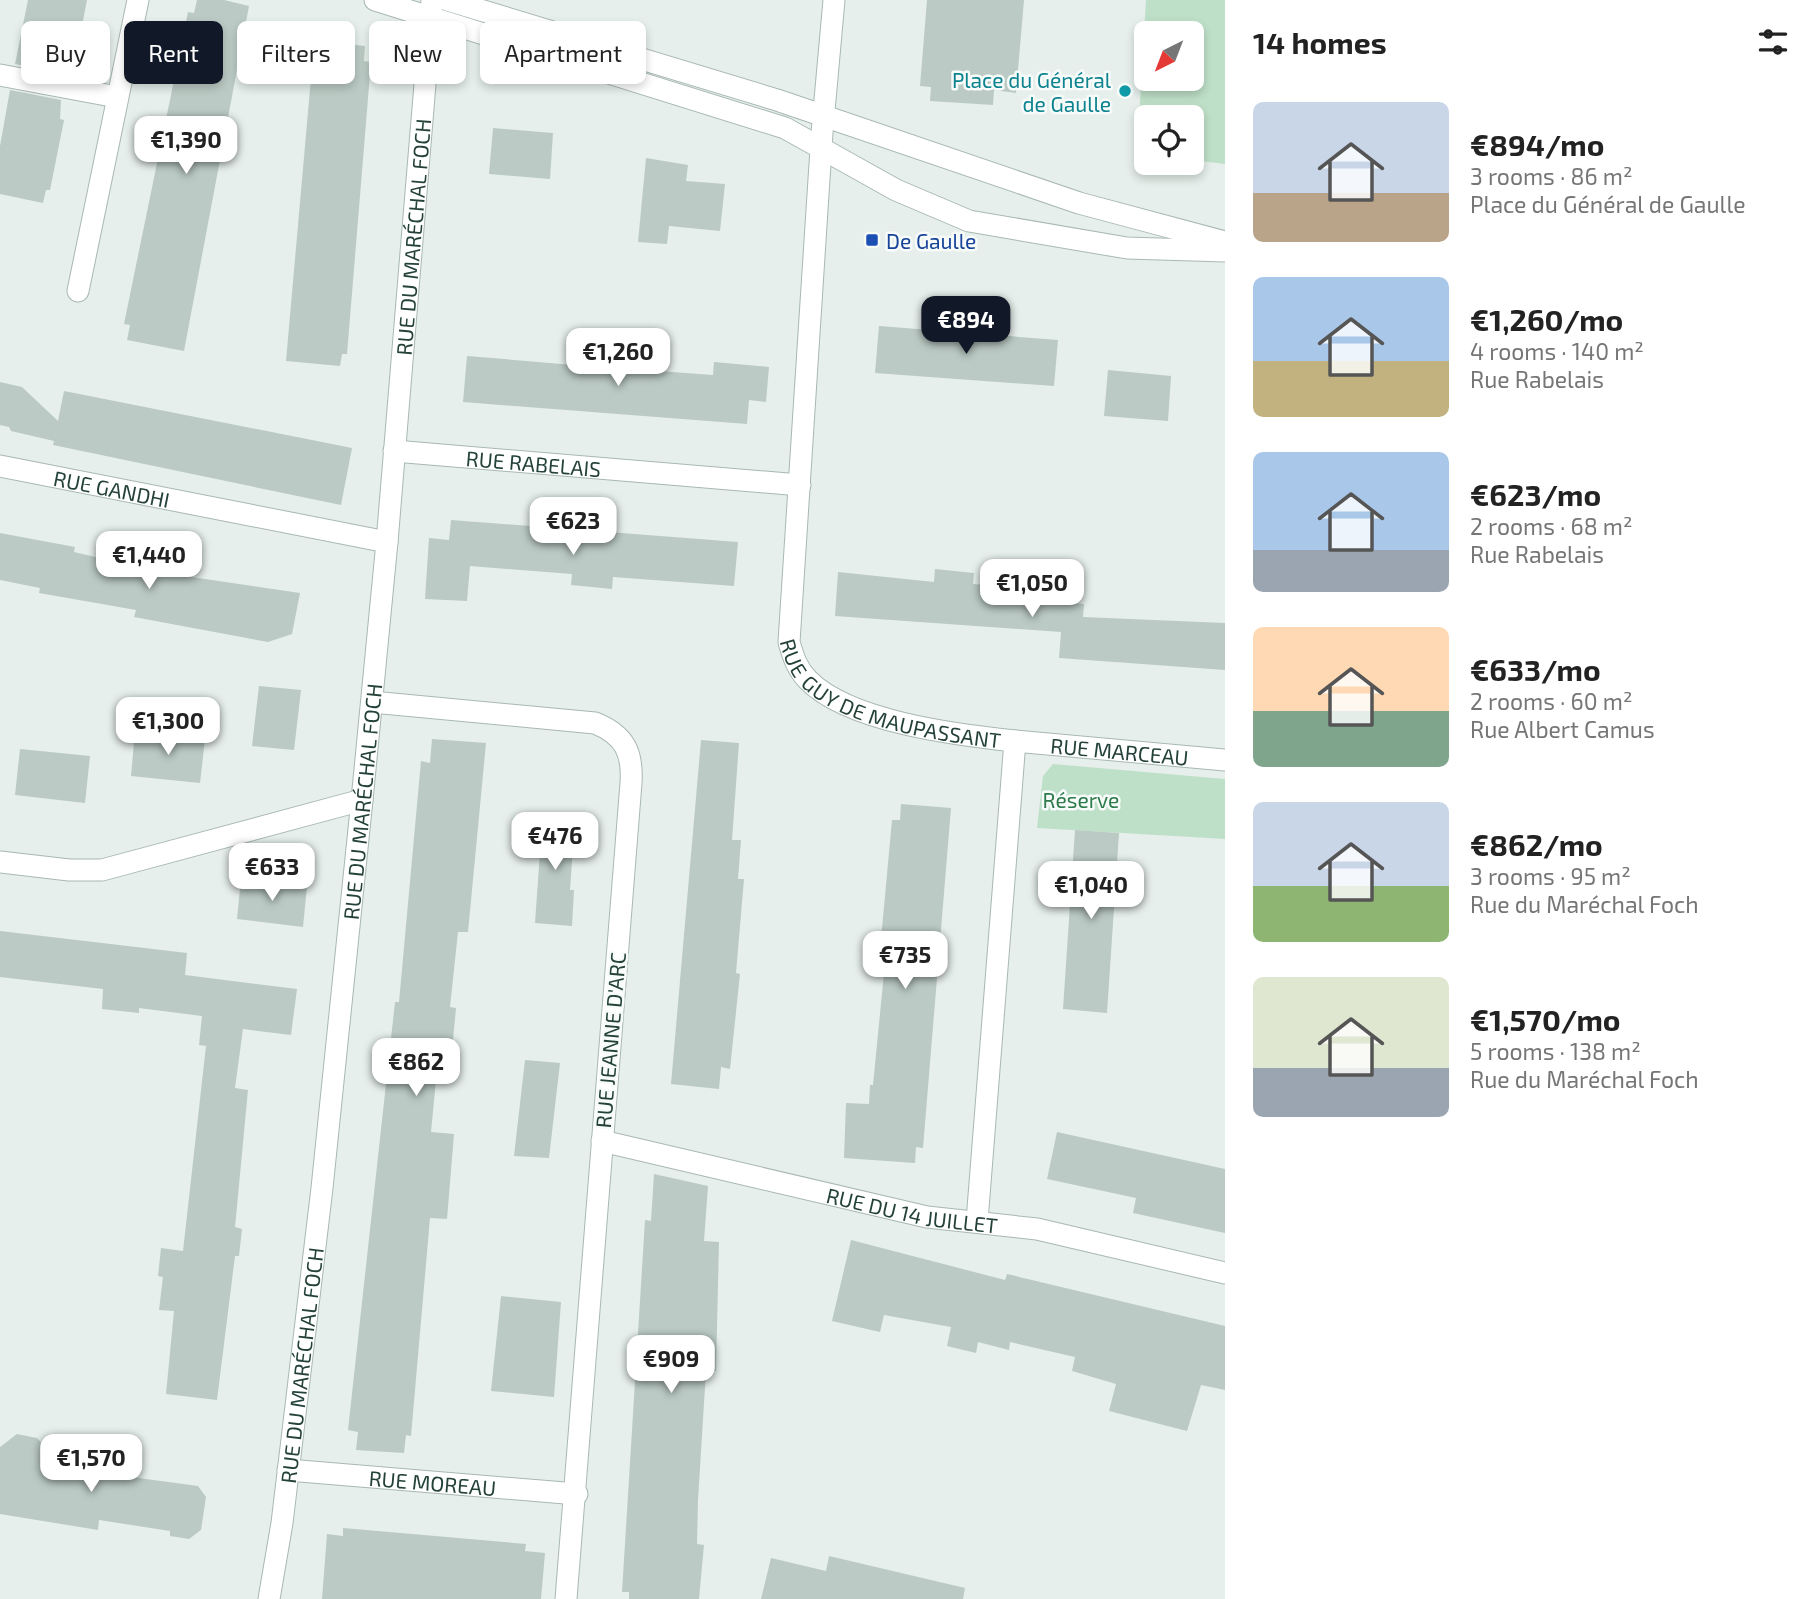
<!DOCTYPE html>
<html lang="en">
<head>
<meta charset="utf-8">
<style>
  body { margin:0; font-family:"Exo 2",sans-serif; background:#f6f6f6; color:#222; height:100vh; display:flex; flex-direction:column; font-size:26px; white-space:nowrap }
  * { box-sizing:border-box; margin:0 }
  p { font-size:23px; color:#767676 }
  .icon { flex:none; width:38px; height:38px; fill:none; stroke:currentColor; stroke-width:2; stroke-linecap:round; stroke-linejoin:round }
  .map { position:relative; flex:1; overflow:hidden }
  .side { display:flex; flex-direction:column; background:#fff; width:595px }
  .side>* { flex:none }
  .guide { position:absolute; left:21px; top:21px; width:665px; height:63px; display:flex; gap:14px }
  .needle { width:46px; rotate:222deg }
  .buttons { position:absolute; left:1134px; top:21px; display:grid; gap:14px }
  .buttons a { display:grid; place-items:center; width:70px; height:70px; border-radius:10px; background:#fff; box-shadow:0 4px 10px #0003; font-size:35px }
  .price { position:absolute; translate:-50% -60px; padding:0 16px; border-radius:14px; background:#fff; color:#222; font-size:23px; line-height:46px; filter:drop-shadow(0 2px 4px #0008) }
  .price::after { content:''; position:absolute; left:50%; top:42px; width:21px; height:16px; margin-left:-10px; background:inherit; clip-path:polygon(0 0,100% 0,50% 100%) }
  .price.active { background:#111827; color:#fff }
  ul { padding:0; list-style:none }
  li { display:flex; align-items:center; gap:21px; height:175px; padding:0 28px }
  li span { display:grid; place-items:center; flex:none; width:196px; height:140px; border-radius:10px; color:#555 }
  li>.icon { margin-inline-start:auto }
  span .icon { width:84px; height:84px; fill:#fffc; stroke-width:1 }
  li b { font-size:30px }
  h2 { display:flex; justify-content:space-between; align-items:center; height:84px; padding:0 28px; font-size:30px }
  .tag { padding:0 24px; border-radius:10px; background:#fff; box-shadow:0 4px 10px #0003; font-size:24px; line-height:63px }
  .tag.active { background:#111827; color:#fff }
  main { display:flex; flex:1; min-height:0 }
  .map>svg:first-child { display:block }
</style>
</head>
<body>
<main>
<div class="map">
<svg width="1225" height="1599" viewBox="0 0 1225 1599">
  <rect width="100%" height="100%" fill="#e6efeb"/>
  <!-- green -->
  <g fill="#bfe0c8" fill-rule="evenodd">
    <path d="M1146 0H1225V164L1192 160V117H1146V154L1137 153ZM1146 33H1192V79H1146Z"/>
    <polygon points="1053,764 1225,779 1225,839 1037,828 1043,776"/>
  </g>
  <!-- building -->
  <g fill="#bbcac4">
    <polygon points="28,0 87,0 77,51 74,50 68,74 15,64"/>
    <polygon points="197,0 224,0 249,6 184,351 127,340 130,325 124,324 188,12 194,13"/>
    <polygon points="927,0 1024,0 1016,93 994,90 993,105 930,101 931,87 920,86"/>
    <polygon points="338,43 365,46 364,61 371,62 347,354 342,354 340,366 286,361 314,44"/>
    <polygon points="10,90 61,100 60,119 64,120 50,190 46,190 43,203 0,194 0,146"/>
    <polygon points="493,128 553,133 550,179 489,174"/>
    <polygon points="646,158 688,165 686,181 725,184 720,231 669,226 667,244 638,242"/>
    <polygon points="879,326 1058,340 1054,386 875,373"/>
    <polygon points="588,354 632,358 631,369 713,375 714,362 769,367 766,402 749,400 747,424 463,402 467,356 586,366"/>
    <polygon points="1108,370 1171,376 1168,421 1104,416"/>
    <polygon points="0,382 22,387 58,421 64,391 352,448 341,505 53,445 54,441 11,431 9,427 0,425"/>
    <polygon points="451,520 738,542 734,586 613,577 612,589 571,585 572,574 470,566 467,601 425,599 429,538 449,540"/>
    <polygon points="0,533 75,547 74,552 164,573 300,593 292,634 268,642 134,617 136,610 39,593 40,588 0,580"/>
    <polygon points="935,569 974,573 973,584 1064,591 1063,603 1084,604 1083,617 1225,623 1225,670 1059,658 1061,632 835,616 838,572 934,582"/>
    <polygon points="259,686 301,690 294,750 252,746"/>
    <polygon points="135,732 205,739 200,783 131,776"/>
    <polygon points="432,739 486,743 468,932 458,932 450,1007 456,1008 450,1071 437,1070 431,1132 454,1134 447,1219 430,1218 411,1436 406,1435 404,1453 356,1450 358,1432 348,1430 395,1002 399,1002 421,761 430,763"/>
    <polygon points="701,740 739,743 732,840 741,840 738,879 744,879 736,973 740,974 730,1069 721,1067 719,1089 671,1084"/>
    <polygon points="20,749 90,756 85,803 15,795"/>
    <polygon points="901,804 951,808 923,1148 916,1147 915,1163 844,1158 846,1103 869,1104 870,1085 873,1085 884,973 878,972 892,820 900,820"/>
    <polygon points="540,817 575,819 570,890 574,890 572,926 535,923 540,852 537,852"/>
    <polygon points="1075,830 1119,833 1107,1013 1063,1009"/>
    <polygon points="241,878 307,886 303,927 237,919"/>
    <polygon points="0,931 187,953 185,975 297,989 291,1035 243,1029 235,1088 248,1090 235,1227 242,1229 239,1256 235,1256 217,1400 166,1394 174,1311 159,1310 163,1277 158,1276 161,1248 183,1251 206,1046 199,1045 202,1016 139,1008 139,1013 102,1009 103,989 0,977"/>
    <polygon points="525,1060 560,1063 549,1158 514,1156"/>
    <polygon points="1057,1132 1225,1169 1225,1233 1133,1213 1136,1198 1047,1179"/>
    <polygon points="654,1174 708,1186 704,1241 719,1242 716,1371 706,1371 698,1500 697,1544 704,1545 699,1599 629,1599 629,1592 622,1592 645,1220 651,1221"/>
    <polygon points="851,1240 1005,1280 1007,1274 1225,1326 1225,1390 1201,1385 1187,1431 1109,1411 1116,1384 1072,1371 1075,1357 1010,1342 1009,1350 978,1342 976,1353 947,1346 951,1327 884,1315 880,1332 832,1321"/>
    <polygon points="501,1296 561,1302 554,1397 491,1391"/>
    <polygon points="17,1434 37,1438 65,1468 198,1486 206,1497 201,1530 189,1539 170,1536 170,1531 99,1520 98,1530 0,1514 0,1447"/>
    <polygon points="343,1528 526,1544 525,1551 545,1553 541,1599 322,1599 327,1534 343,1536"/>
    <polygon points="829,1556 965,1588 963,1599 761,1599 771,1558 826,1571"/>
  </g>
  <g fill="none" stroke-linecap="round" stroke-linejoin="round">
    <!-- minor casing -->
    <g stroke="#a8b8b2" stroke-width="23">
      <g id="minor">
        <polyline points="375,0 785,128 896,190 969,221 1127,248 1225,251"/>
        <polyline points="447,0 777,100 1079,203 1225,242"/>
        <path id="s1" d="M834 0 822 133 789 642C793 656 797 669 808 680 849 722 958 735 1015 741L977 1221"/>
        <polyline points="0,75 117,97"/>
        <polyline points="78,291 138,0"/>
        <path id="s2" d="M394 451 800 485"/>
        <path id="s3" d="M0 466 387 542"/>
        <path d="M372 702 595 723C625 735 633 753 631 783L566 1599"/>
        <path id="s4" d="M1015 741 1225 760"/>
        <polyline points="0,862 69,870 102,870 362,800"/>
        <path id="s5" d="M602 1141 927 1217 1037 1229 1225 1273"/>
        <path id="s6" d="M288 1470 577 1494"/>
        <path id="s7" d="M269 1599 282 1523 322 1188 362 800 387 542 432 0"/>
      </g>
    </g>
    <!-- minor -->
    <use href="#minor" stroke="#fff" stroke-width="21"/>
  </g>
  <!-- markers -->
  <circle fill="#0f9aa8" stroke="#f7fbf9" stroke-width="2.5" cx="1125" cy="91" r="7"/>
  <rect fill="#1a4fb4" stroke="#f7fbf9" stroke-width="2.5" x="865" y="233" width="14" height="14" rx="3.5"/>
  <g text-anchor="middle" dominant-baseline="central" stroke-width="5" stroke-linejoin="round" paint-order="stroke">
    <!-- culture labels -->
    <g font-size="21" fill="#0d838f" stroke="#f7fbf9" text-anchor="end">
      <text x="1111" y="79">Place du Général<tspan x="1111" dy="24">de Gaulle</tspan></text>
    </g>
    <!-- street labels -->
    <g font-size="21" fill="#24423a" stroke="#f7fbf9">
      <text stroke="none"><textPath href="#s7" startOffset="1370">RUE DU MARÉCHAL FOCH</textPath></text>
      <text stroke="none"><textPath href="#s2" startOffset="140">RUE RABELAIS</textPath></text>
      <text stroke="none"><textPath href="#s3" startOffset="114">RUE GANDHI</textPath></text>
      <text stroke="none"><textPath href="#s1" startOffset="766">RUE GUY DE MAUPASSANT</textPath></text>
      <text stroke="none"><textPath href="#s4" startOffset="105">RUE MARCEAU</textPath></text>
      <text stroke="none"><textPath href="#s7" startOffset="803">RUE DU MARÉCHAL FOCH</textPath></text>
      <text transform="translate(610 1040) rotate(-85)">RUE JEANNE D'ARC</text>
      <text stroke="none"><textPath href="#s5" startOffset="318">RUE DU 14 JUILLET</textPath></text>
      <text stroke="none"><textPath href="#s7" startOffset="236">RUE DU MARÉCHAL FOCH</textPath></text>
      <text stroke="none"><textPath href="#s6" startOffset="145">RUE MOREAU</textPath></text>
    </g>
    <!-- transit labels -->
    <g font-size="21" fill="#164399" stroke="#f7fbf9" text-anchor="start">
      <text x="886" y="240">De Gaulle</text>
    </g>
    <!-- park labels -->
    <g font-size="21" fill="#2d7a4b" stroke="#f7fbf9">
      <text x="1081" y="799">Réserve</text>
    </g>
  </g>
</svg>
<div class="buttons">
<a><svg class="needle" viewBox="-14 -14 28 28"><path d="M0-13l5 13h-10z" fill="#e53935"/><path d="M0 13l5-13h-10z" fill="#767676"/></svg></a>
<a><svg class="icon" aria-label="locate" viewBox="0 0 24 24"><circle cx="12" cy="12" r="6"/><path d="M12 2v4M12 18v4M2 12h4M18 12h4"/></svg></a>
</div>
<b class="price" style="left:186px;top:176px">€1,390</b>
<b class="price active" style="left:966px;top:356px">€894</b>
<b class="price" style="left:618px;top:388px">€1,260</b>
<b class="price" style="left:573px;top:557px">€623</b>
<b class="price" style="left:149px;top:591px">€1,440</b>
<b class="price" style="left:1032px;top:619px">€1,050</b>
<b class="price" style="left:168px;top:757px">€1,300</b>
<b class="price" style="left:555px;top:872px">€476</b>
<b class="price" style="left:272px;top:903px">€633</b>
<b class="price" style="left:1091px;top:921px">€1,040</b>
<b class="price" style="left:905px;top:991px">€735</b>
<b class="price" style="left:416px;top:1098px">€862</b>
<b class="price" style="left:671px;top:1395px">€909</b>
<b class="price" style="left:91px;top:1494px">€1,570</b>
<div class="guide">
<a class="tag">Buy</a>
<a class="tag active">Rent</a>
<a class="tag">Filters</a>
<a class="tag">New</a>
<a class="tag">Apartment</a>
</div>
</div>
<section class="side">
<h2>14 homes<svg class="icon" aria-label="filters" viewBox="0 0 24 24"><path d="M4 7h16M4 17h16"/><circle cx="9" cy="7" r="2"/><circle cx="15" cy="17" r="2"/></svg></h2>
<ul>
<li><span style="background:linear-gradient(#c9d6e8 65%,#b9a48a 0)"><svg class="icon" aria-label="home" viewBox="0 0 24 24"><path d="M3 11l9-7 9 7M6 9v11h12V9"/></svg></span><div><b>€894/mo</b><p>3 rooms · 86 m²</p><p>Place du Général de Gaulle</p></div></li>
<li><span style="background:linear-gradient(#a9c7e8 60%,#c2b280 0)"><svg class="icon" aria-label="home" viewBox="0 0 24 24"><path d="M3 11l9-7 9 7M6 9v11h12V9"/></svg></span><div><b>€1,260/mo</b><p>4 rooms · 140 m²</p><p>Rue Rabelais</p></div></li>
<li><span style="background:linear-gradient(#a9c7e8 70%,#9aa5b1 0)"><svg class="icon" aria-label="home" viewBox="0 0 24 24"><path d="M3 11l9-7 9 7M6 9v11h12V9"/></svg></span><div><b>€623/mo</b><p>2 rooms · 68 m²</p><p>Rue Rabelais</p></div></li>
<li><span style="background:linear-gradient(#ffd9b3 60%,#7fa58c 0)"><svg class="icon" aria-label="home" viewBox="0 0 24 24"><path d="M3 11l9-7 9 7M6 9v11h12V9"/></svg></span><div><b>€633/mo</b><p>2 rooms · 60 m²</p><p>Rue Albert Camus</p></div></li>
<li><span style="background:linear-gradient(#c9d6e8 60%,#8fb573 0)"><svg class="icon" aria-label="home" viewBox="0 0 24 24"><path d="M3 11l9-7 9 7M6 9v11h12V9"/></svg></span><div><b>€862/mo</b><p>3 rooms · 95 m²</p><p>Rue du Maréchal Foch</p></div></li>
<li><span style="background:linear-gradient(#dfe7d0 65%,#9aa5b1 0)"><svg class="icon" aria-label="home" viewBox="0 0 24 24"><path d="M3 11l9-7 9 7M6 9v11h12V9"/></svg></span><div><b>€1,570/mo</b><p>5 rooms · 138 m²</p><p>Rue du Maréchal Foch</p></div></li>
</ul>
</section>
</main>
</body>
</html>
